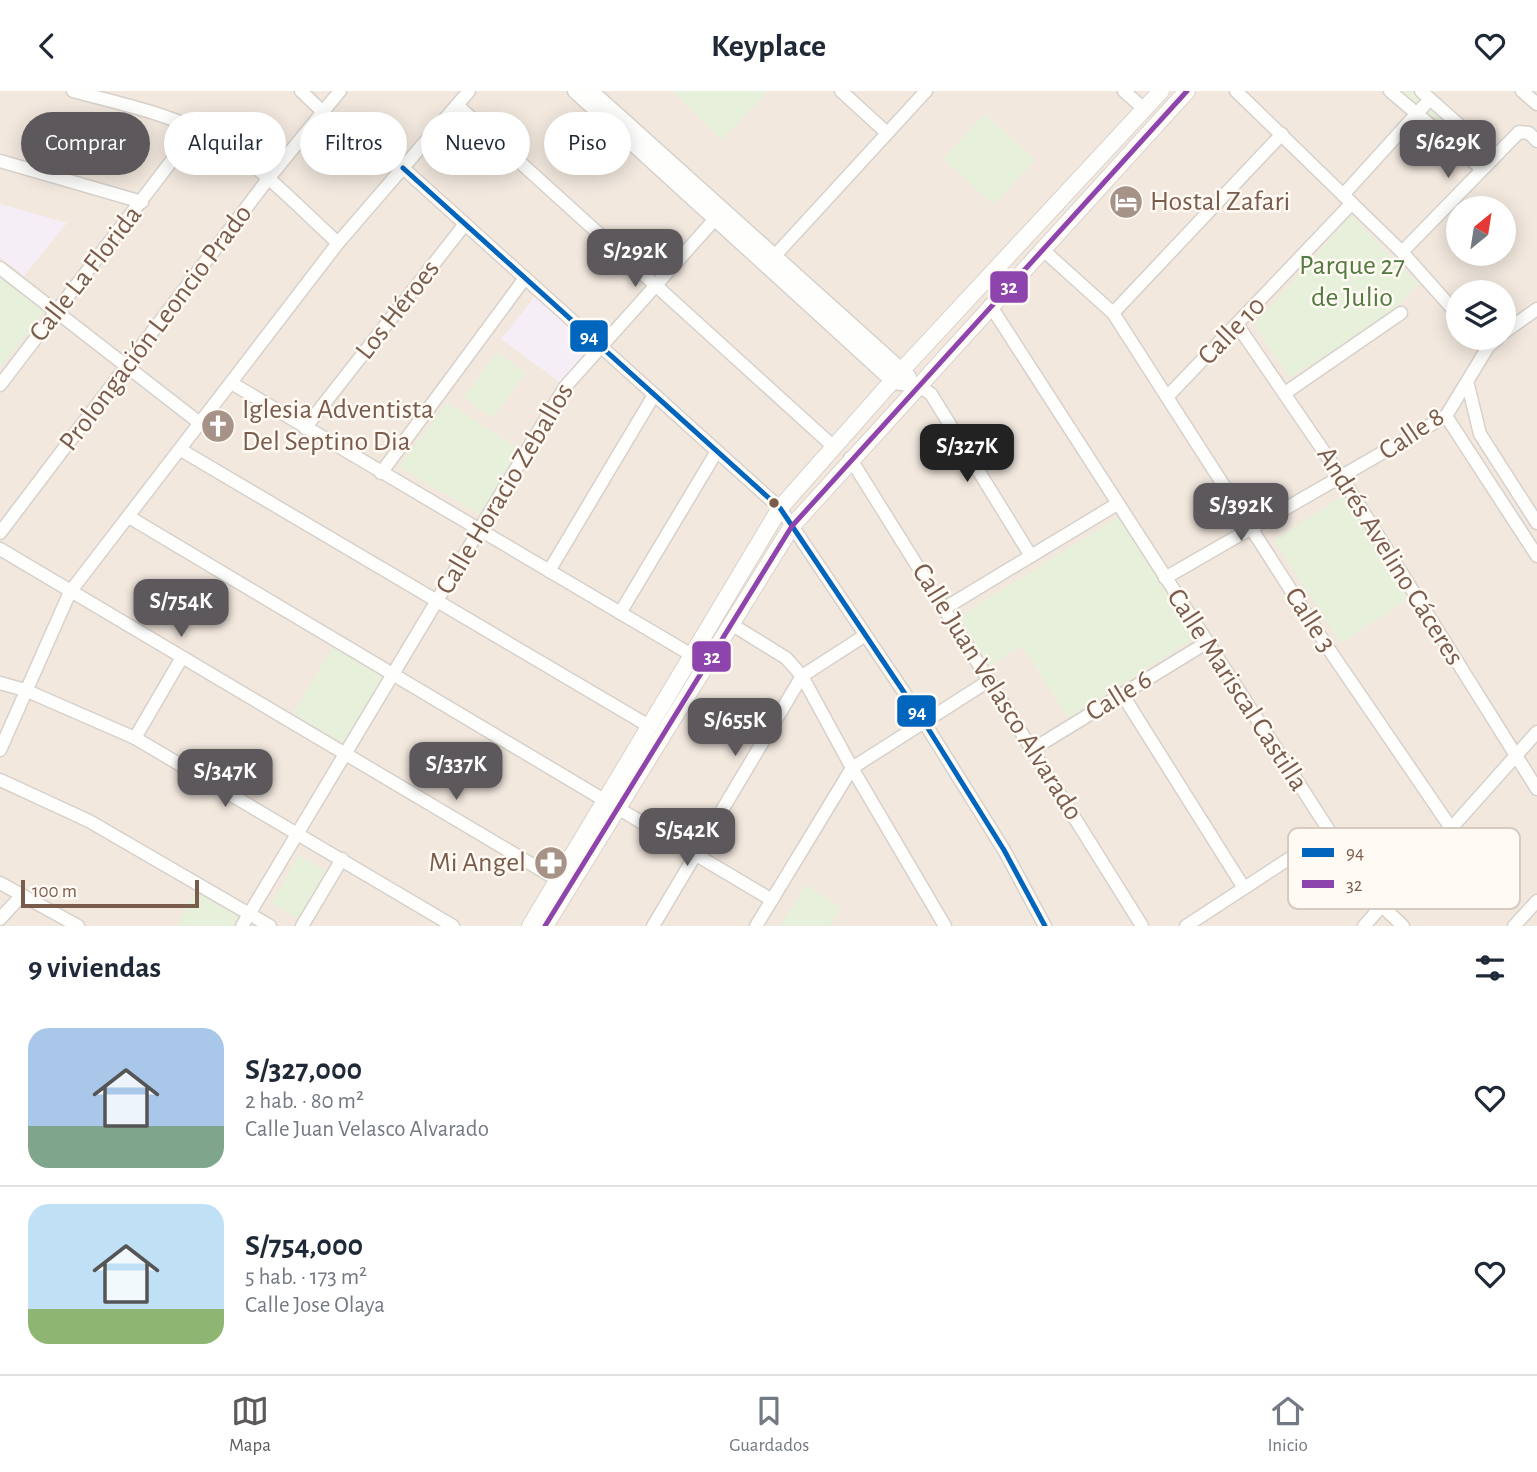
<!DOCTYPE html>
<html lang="es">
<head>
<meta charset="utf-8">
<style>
  body { margin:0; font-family:"Alegreya Sans",sans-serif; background:#f6f6f7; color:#1f2937; height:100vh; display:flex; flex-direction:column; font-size:26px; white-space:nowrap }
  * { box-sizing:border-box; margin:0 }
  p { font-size:23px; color:#747a83 }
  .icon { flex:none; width:38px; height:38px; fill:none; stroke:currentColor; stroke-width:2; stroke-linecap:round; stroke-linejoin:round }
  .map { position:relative; height:835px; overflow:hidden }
  .drawer { display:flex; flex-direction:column; background:#fff; flex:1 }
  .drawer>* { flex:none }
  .top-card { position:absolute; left:21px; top:21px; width:700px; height:63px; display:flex; gap:14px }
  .needle { width:46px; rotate:30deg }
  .buttons { position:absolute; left:1446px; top:105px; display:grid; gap:14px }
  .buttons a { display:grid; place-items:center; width:70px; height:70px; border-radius:50%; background:#fff; box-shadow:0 4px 18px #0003; font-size:35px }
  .scale { position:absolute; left:21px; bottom:18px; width:178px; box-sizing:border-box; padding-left:7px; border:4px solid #7a5c4d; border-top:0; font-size:19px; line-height:24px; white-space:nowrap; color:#7a5c4d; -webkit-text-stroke:5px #fffaf3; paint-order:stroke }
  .price { position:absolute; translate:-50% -60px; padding:0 16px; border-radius:14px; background:#5c585b; color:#fff; font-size:23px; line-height:46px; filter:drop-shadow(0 2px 4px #0008) }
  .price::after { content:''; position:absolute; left:50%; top:42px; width:21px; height:16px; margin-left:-10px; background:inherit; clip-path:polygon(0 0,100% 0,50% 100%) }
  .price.on { background:#222; color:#fff }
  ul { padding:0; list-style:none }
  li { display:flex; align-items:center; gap:21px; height:175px; padding:0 28px }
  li+li { border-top:2px solid #e0e1e3 }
  li span { display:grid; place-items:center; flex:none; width:196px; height:140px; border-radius:21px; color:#555 }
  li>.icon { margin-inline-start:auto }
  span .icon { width:84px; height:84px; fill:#fffc; stroke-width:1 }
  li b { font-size:30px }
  h2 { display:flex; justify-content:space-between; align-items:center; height:84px; padding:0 28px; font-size:30px }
  .tag { padding:0 24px; border-radius:32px; background:#fff; box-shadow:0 4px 18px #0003; font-size:24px; line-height:63px }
  .tag.on { background:#5c585b; color:#fff }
  header { display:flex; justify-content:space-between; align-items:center; height:91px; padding:0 28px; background:#fff; font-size:32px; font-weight:700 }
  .tabs { display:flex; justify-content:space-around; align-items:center; height:98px; border-top:2px solid #e0e1e3; background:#fff; font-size:19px; color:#747a83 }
  .tabs a { display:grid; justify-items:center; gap:4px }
  .tabs .on { color:#5c585b }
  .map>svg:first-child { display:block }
</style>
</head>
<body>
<header><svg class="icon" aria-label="back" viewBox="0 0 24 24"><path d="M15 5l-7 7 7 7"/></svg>Keyplace<svg class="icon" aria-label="heart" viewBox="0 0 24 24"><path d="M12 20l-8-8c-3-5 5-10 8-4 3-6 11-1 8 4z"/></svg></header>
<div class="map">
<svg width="1537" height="835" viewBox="0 0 1537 835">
  <defs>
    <pattern id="grass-tufts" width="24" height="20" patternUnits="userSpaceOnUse" patternTransform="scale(1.75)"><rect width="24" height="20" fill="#e7f0db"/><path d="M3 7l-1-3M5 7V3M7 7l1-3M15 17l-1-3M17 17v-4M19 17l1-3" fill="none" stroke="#c0c6b4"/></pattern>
  </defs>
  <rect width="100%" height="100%" fill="#f9f5f0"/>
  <!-- residential -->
  <path fill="#f2e8de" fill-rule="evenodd" d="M0 0H1537V835H0ZM1458 117H1503V163H1458ZM1458 201H1503V247H1458Z"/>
  <!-- education -->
  <g fill="#f6eef6">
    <polygon points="0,113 67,132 24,185 0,166"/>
    <polygon points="536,204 590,255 561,292 501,248"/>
  </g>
  <!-- grass -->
  <polygon fill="url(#grass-tufts)" points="1399,0 1414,0 1485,62 1478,70"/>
  <!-- park -->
  <g fill="#e7f0db">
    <polygon points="673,0 768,0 722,49"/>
    <polygon points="985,23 1035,69 994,114 943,68"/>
    <polygon points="1351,124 1418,193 1393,220 1290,287 1254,234"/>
    <polygon points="0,186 45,220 0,277"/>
    <polygon points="497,261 526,282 492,327 464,306"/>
    <polygon points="447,311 521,360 482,425 399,376"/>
    <polygon points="1343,404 1410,507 1341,552 1274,449"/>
    <polygon points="1118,426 1195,547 1068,627 1022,555 990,575 959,526"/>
    <polygon points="333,555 384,585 345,653 293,623"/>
    <polygon points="299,764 329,781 301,829 272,812"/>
    <polygon points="806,794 841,817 830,835 780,835"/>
    <polygon points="196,799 242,826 237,835 177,835"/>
  </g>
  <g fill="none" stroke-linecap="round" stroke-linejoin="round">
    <!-- minor casing -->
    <g stroke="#d7d1cb" stroke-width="15">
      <g id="minor">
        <path d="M73 0C114 11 157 20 196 38 251 64 294 112 338 152"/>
        <polyline points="301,0 323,21"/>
        <polyline points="841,0 887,42"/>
        <polyline points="1124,0 1144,18"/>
        <polyline points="1236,0 1402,161 1458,224"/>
        <polyline points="1390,0 1482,78"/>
        <polyline points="1421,0 1494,65"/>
        <polyline points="1522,0 1537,13"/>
        <polyline points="457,14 835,357"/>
        <polyline points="0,70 142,111"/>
        <polyline points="403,77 780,417 924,631 1004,759 1045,835"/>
        <polyline points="1343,104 1430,8"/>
        <polyline points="1042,158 1113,222 1328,557 1451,737"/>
        <polyline points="1402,161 1519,41 1529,42 1537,50"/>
        <polyline points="770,170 926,0"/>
        <polyline points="0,177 201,333"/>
        <polyline points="990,214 1330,741 1382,815 1403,835"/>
        <polyline points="1113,222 1282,43"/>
        <polyline points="1238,235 1342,387 1537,698"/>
        <polyline points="1503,242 1537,218"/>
        <polyline points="233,293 690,563"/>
        <polyline points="0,294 196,38"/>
        <polyline points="918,294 931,303 1031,465"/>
        <polyline points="1468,294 1480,343 1537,432"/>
        <polyline points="1285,302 1401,222"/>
        <polyline points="1168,305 1352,112"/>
        <polyline points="1446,325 1537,465"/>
        <polyline points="305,337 465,133"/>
        <polyline points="181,359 649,635"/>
        <polyline points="850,367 1142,835"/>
        <polyline points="381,382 525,187"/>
        <polyline points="129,426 772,809"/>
        <polyline points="0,442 268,88 340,0"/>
        <polyline points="0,458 558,789"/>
        <polyline points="549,480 654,304"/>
        <polyline points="1165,487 1446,325 1488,256 1498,247"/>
        <polyline points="945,517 1117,413"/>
        <polyline points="620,522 717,360"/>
        <polyline points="731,533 786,567 802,585 852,677 945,835"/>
        <polyline points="0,592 25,599 135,647 453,835"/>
        <polyline points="1122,603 1244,797"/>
        <polyline points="135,647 181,568"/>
        <polyline points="1033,658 1206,552"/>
        <polyline points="0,659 70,501 338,152 469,0"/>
        <polyline points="0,689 89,730 270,835"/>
        <polyline points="0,792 78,835"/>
        <polyline points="0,828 22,804"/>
        <polyline points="242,835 565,296 715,128"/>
        <polyline points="302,835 342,768"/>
        <polyline points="653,835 802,585 864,545"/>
        <polyline points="756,835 852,677 990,589"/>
        <polyline points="1186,835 1330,741"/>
        <polyline points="1364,835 1537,641"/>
        <polyline points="1514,835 1537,810"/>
      </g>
    </g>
    <!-- tertiary casing -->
    <g stroke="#d7d1cb" stroke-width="17">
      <g id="tertiary">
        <polyline points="575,0 894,291 918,294"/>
        <polyline points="591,0 909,286"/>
      </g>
    </g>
    <!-- secondary casing -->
    <g stroke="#d9d2cb" stroke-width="18">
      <g id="secondary">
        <polyline points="530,835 780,417 902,279 1161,0"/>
        <polyline points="545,835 792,435 1187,0"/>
      </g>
    </g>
    <!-- minor -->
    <use href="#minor" stroke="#fefefd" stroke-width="12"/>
    <!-- tertiary -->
    <use href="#tertiary" stroke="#fefefd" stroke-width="14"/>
    <!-- secondary -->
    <use href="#secondary" stroke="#fefefd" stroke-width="16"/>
    <!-- bus-1 casing -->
    <g stroke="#fffaf3" stroke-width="10">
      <polyline id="bus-1" points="403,77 780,417 924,631 1004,759 1045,835"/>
    </g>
    <!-- bus-2 casing -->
    <g stroke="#fffaf3" stroke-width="10">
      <polyline id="bus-2" points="545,835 792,435 1187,0"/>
    </g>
    <!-- bus-1 -->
    <use href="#bus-1" stroke="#0065bd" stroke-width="5"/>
    <!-- bus-2 -->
    <use href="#bus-2" stroke="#8e44ad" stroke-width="5"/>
  </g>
  <!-- icons -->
  <defs>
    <g id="hotel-disc" transform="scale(1.75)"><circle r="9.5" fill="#a69286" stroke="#fffaf3"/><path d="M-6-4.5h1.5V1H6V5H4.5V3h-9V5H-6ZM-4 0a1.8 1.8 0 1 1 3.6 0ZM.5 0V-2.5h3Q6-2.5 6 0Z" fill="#fff"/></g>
    <g id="church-disc" transform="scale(1.75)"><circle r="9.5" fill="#a69286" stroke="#fffaf3"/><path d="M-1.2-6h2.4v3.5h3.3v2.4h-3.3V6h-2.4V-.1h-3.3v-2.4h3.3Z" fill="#fff"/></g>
    <g id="pharmacy-disc" transform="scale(1.75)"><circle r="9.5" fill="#a69286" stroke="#fffaf3"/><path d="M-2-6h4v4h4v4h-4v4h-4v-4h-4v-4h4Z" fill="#fff"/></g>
  </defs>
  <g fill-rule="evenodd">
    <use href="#hotel-disc" x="1126" y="111"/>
    <use href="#church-disc" x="218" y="335"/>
    <use href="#pharmacy-disc" x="551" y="772"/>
  </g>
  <!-- markers -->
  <circle fill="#7a5c4d" stroke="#fffaf3" stroke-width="2.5" cx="774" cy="412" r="6"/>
  <g text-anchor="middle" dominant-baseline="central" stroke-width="5" stroke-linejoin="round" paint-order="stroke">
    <!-- poi labels -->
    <g font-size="28" fill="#7a5c4d" stroke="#fffaf3" text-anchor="start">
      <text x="1150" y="111">Hostal Zafari</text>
      <text x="242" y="319">Iglesia Adventista<tspan x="242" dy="32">Del Septino Dia</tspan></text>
      <text x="526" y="772" text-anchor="end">Mi Angel</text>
    </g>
    <!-- park labels -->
    <g font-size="28" fill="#537a41" stroke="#fffaf3">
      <text x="1352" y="175">Parque 27<tspan x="1352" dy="32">de Julio</tspan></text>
    </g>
    <!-- street labels -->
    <g font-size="28" fill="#7a5c4d" stroke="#fffaf3">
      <text transform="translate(86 183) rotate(-52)">Calle La Florida</text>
      <text transform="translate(398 219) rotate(-52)">Los Héroes</text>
      <text transform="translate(156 237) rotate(-53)">Prolongación Leoncio Prado</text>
      <text transform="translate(1232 240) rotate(-46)">Calle 10</text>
      <text transform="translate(1412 343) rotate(-34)">Calle 8</text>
      <text transform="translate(505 398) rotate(-59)">Calle Horacio Zeballos</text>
      <text transform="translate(1390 465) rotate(58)">Andrés Avelino Cáceres</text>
      <text transform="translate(1310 529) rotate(57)">Calle 3</text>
      <text transform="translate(1237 599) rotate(57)">Calle Mariscal Castilla</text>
      <text transform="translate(997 601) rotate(58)">Calle Juan Velasco Alvarado</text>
      <text transform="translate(1119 605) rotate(-32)">Calle 6</text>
    </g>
  </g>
  <!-- legend -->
  <rect x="1288" y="737" width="232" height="81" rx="10" fill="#fffaf3" stroke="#d7cbc1" stroke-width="2"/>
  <rect x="1302" y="757" width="32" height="9" fill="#0065bd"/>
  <rect x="1302" y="789" width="32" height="8" fill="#8e44ad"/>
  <g font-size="19" fill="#7a5c4d">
    <text x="1346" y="768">94</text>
    <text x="1346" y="800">32</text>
  </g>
  <g stroke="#fffaf3" stroke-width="2.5">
    <rect x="989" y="179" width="40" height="34" rx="7" fill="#8e44ad"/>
    <rect x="569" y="228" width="40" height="34" rx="7" fill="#0065bd"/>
    <rect x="691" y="549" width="41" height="33" rx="7" fill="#8e44ad"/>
    <rect x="896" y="603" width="41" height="34" rx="7" fill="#0065bd"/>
  </g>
  <g font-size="19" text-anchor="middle" font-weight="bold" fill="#fff">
    <text x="1009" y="202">32</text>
    <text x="589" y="252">94</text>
    <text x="712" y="572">32</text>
    <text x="917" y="627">94</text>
  </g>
</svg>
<div class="buttons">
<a><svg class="needle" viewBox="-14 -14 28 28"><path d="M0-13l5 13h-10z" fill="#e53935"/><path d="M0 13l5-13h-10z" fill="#747a83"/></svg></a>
<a><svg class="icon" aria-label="layers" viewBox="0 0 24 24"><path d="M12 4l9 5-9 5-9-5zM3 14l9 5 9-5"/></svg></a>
</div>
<div class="scale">100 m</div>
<b class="price" style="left:1448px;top:89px">S/629K</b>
<b class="price" style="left:635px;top:198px">S/292K</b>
<b class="price on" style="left:967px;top:393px">S/327K</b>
<b class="price" style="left:1241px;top:452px">S/392K</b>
<b class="price" style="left:181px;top:548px">S/754K</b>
<b class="price" style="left:735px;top:667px">S/655K</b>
<b class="price" style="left:456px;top:711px">S/337K</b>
<b class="price" style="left:225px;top:718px">S/347K</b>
<b class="price" style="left:687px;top:777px">S/542K</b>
<div class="top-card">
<a class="tag on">Comprar</a>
<a class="tag">Alquilar</a>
<a class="tag">Filtros</a>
<a class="tag">Nuevo</a>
<a class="tag">Piso</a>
</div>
</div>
<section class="drawer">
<h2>9 viviendas<svg class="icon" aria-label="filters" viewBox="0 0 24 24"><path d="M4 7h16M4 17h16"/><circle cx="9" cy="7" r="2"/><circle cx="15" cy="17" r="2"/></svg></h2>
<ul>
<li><span style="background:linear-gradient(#a9c7e8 70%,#7fa58c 0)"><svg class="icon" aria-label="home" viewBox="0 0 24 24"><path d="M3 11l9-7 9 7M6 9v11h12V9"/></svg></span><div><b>S/327,000</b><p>2 hab. · 80 m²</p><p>Calle Juan Velasco Alvarado</p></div><svg class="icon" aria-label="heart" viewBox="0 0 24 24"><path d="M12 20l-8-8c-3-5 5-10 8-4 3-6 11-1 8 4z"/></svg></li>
<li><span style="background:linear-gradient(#bfe0f5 75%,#8fb573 0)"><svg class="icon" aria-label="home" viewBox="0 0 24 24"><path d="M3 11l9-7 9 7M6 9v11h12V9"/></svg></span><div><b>S/754,000</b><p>5 hab. · 173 m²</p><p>Calle Jose Olaya</p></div><svg class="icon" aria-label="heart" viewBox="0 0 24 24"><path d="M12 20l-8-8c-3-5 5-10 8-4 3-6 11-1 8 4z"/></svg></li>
</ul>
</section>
<nav class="tabs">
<a class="on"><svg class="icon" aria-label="map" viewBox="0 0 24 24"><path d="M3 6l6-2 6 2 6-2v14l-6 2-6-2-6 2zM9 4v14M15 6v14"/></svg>Mapa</a>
<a><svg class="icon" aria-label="saved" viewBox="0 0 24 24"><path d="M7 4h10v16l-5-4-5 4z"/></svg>Guardados</a>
<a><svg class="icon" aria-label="home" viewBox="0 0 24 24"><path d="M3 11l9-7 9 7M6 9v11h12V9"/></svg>Inicio</a>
</nav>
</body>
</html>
